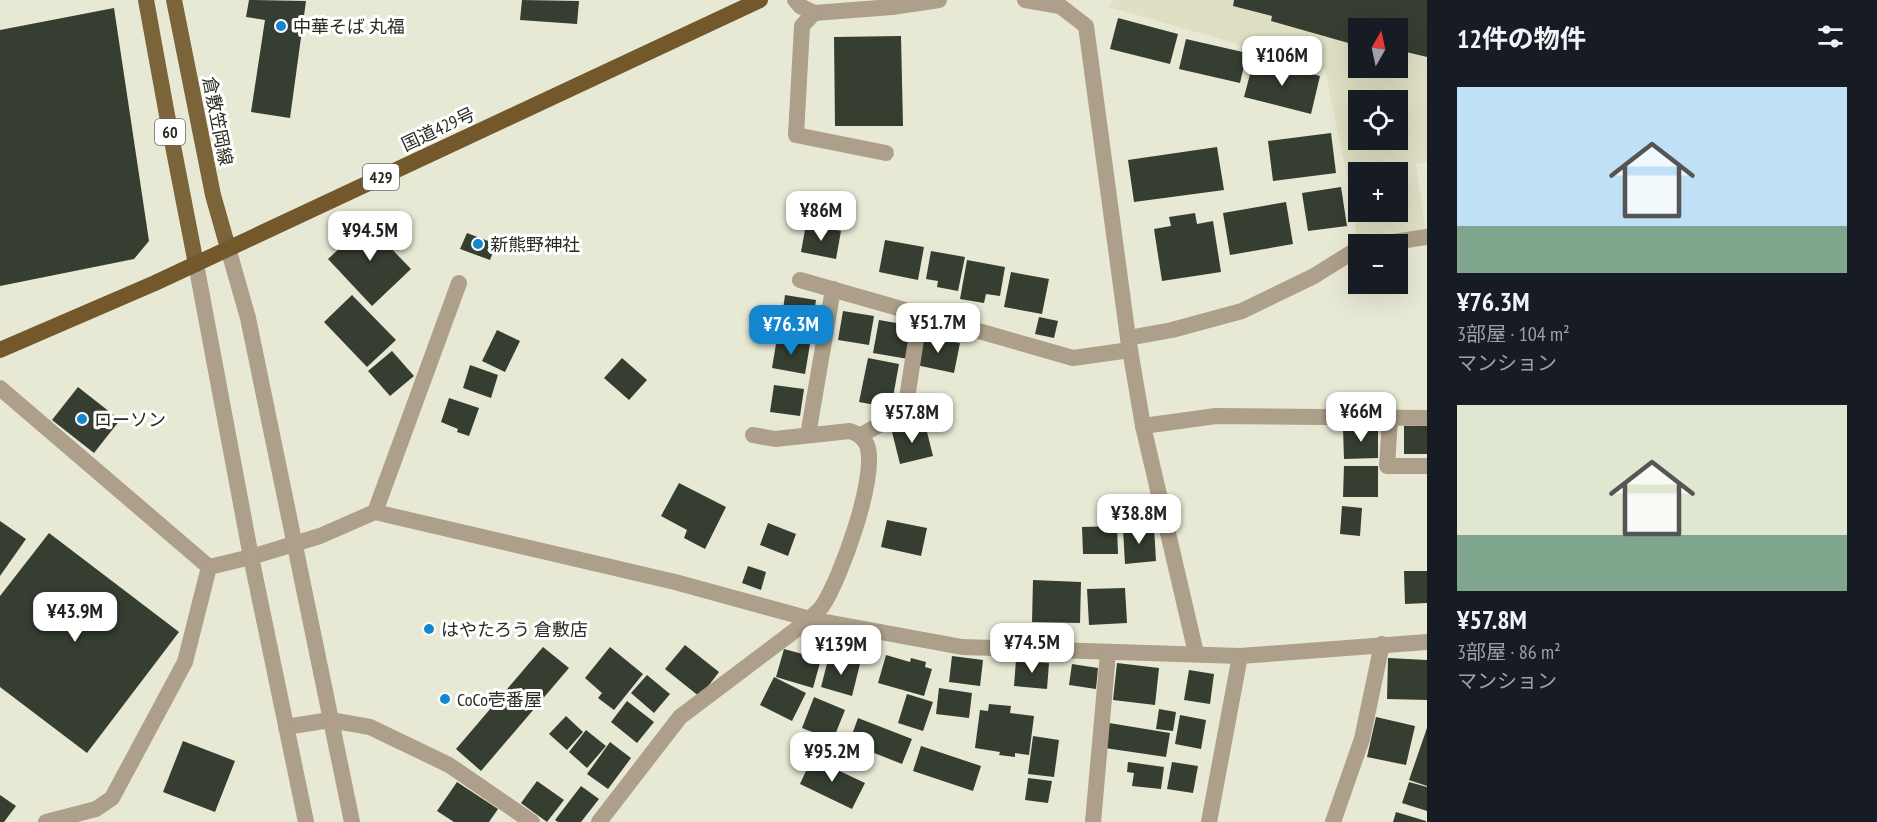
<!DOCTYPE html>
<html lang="ja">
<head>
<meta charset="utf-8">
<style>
  body { margin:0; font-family:"PT Sans Narrow","Noto Sans JP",sans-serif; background:#20242c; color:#f1f3f6; height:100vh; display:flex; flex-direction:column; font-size:22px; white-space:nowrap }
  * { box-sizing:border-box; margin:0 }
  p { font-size:20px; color:#9ea1a6 }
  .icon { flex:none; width:33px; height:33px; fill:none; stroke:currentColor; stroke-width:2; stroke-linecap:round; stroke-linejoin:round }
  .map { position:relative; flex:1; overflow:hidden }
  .drawer { display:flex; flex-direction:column; background:#171b24; width:450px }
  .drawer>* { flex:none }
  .needle { width:39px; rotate:9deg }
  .fabs { position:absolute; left:1348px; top:18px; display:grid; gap:12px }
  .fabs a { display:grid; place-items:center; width:60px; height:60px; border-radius:0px; background:#171b24; box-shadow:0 6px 24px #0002; font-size:30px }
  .price { position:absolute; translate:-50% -51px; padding:0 14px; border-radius:12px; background:#fff; color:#222; font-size:20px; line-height:39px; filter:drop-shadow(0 2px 3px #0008) }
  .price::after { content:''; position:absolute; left:50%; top:36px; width:18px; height:14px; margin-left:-9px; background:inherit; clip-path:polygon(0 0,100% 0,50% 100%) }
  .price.active { background:#1286cf; color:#fff }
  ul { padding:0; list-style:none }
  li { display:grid; align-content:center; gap:12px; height:318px; padding:0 30px }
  li span { display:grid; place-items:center; height:186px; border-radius:0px; color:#555 }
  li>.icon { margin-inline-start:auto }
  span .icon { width:108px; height:108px; fill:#fffc; stroke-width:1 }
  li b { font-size:26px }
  h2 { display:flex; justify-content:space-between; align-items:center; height:72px; padding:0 30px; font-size:26px }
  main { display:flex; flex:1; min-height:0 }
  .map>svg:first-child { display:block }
</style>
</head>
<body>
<main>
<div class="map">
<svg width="1427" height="822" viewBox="0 0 1427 822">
  <rect width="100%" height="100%" fill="#e8e9d5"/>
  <!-- built -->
  <path fill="#dfdfc4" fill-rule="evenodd" d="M1114 0H1427V162L1416 164 1426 233 1358 244 1349 185 1325 69 1109 7ZM1359 28H1398V68H1359ZM1359 100H1398V140H1359ZM1359 172H1398V212H1359Z"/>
  <!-- building -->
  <g fill="#353e31">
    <polygon points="249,0 306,1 290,118 251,112 265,20 246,17"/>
    <polygon points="522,0 579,1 577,24 520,20"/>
    <polygon points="1234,0 1427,0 1427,57 1398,50 1398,28 1359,28 1359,46 1271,21 1272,16 1233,6"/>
    <polygon points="114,8 149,241 134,259 0,286 0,30"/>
    <polygon points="1118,18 1178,34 1170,64 1110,49"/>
    <polygon points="901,36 903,126 835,126 834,37"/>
    <polygon points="1186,39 1247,53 1240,83 1179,69"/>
    <polygon points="1254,59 1320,76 1311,114 1244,97"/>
    <polygon points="1331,133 1336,173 1273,181 1268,141"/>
    <polygon points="1217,147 1224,190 1134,202 1128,160"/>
    <polygon points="1341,187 1347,226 1308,231 1302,193"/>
    <polygon points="1286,202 1293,244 1230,255 1223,213"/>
    <polygon points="1195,213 1197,224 1213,221 1221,272 1162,281 1154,229 1171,226 1169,217"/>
    <polygon points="375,215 392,234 384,241 411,269 372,306 328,259"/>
    <polygon points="806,224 841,231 836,259 801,252"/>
    <polygon points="467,233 496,244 490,260 460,249"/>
    <polygon points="885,240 924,247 918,280 879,272"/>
    <polygon points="931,251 965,257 958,291 937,287 938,281 926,279"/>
    <polygon points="967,260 1005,267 1000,296 986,294 984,303 960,299"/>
    <polygon points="1011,272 1049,279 1042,314 1004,307"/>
    <polygon points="352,295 396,340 367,367 324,322"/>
    <polygon points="785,295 816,300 812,328 781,324"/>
    <polygon points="843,311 874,316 869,345 838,340"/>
    <polygon points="1039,317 1058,321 1054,338 1035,334"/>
    <polygon points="879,320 914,326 908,359 873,353"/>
    <polygon points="497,330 520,341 505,372 482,361"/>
    <polygon points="922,336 960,343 954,373 916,365"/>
    <polygon points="777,338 810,344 805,374 772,368"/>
    <polygon points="392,351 414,376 390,396 368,371"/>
    <polygon points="622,358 647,380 629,400 604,378"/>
    <polygon points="868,358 899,364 891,408 859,402"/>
    <polygon points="470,365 498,375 491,398 463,388"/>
    <polygon points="774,385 804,389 800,416 770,412"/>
    <polygon points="78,387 120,420 94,453 52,420"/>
    <polygon points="449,398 479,408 469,436 457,432 458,429 441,422"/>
    <polygon points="925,424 933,456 900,464 892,432"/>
    <rect x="1404" y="426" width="23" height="28"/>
    <polygon points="1378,427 1378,458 1344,459 1343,428"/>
    <polygon points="1344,466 1378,466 1378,497 1343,497"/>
    <polygon points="679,483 726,507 705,549 684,538 687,530 661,516"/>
    <polygon points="1342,506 1362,508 1360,536 1340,534"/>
    <polygon points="887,520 927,528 921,556 881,547"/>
    <polygon points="0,521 26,539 0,576"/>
    <polygon points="768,523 796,534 788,556 760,545"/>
    <polygon points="1117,526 1118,554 1083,554 1082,527"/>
    <polygon points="1154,527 1156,561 1125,564 1123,529"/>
    <polygon points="49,533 179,632 87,753 0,687 0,596"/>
    <polygon points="748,566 766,572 761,590 742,583"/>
    <polygon points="1404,571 1427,571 1427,603 1405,604"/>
    <polygon points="1033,580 1081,582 1080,623 1032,622"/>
    <polygon points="1125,588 1127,623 1089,625 1087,589"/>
    <polygon points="685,645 719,672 700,697 665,669"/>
    <polygon points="543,647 569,668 481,771 456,749"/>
    <polygon points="610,647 643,674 614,710 598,698 602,693 585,678"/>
    <polygon points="784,649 821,659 813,688 776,677"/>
    <polygon points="886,655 910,662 911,658 926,662 925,667 932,669 924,696 878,683"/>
    <polygon points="829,656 860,664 852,696 821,687"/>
    <polygon points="952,656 983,660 980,686 949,682"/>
    <polygon points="1388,658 1427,660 1427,700 1387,699"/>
    <polygon points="1016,660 1049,663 1047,689 1014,686"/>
    <polygon points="1117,663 1159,668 1155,705 1113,700"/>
    <polygon points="1072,664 1098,668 1096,689 1069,685"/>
    <polygon points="1189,670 1214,674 1210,704 1184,700"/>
    <polygon points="647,675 670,694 654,713 631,693"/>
    <polygon points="774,677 806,693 792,721 760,705"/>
    <polygon points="939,688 972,693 969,718 936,714"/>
    <polygon points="907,694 933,702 923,731 898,723"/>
    <polygon points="814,697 845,710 833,740 802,728"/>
    <polygon points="627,701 654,722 637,743 611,722"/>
    <polygon points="989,704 1011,706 1010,713 1034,716 1029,755 1015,753 1015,757 999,755 1000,752 975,748 980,710 988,711"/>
    <polygon points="1159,709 1176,712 1173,731 1156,729"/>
    <polygon points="1180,715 1206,720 1201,749 1175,744"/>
    <polygon points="566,716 583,732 567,750 549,734"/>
    <polygon points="1376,717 1415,726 1406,765 1367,757"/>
    <polygon points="858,718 912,739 902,764 849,743"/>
    <polygon points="1109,723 1170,733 1166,757 1105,748"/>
    <polygon points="1427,728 1427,786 1409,780"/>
    <polygon points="586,730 606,746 587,768 569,752"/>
    <polygon points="1033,736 1059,740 1054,777 1028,774"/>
    <polygon points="183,741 235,761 215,812 163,792"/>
    <polygon points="610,742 631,758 608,789 587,774"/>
    <polygon points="921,746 981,766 973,791 913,771"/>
    <polygon points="812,758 865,783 852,809 800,784"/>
    <polygon points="1128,762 1164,767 1161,789 1132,786 1134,773 1127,772"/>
    <polygon points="1172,762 1198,766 1193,793 1167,789"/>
    <polygon points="1028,778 1052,781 1048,803 1025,800"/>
    <polygon points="537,781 564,800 547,822 521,803"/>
    <polygon points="457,782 498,809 489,822 454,822 437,811"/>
    <polygon points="1409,782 1427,787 1427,811 1402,803"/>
    <polygon points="581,786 599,799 581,822 558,822 555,820"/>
    <polygon points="0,795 16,806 4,822 0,822"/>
    <polygon points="1396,812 1426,821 1426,822 1393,822"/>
  </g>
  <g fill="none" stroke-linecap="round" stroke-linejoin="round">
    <!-- minor -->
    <g stroke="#ad9f89" stroke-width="16">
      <polyline points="795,0 800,6 814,13 892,7 939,0"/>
      <polyline points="1025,0 1060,6 1086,26 1128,338 1143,426 1196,653"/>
      <polyline points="814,13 802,26 796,135 886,153"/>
      <polyline points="1380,244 1427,237"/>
      <polyline points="800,280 1073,358 1130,350"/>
      <polyline points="1128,338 1172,330 1242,311 1314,276 1359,248"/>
      <polyline points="0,388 209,567"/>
      <polyline points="1390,419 1387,466 1427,466"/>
      <polyline points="1143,426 1216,416 1427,418"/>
      <polyline points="808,435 833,289"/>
      <polyline points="861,435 905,411 920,314"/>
      <polyline points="375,512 459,283"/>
      <polyline points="209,567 251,557 320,536 375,512 675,582 810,619 962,647 1240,656 1427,642"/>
      <polyline points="286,727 330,720 370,727 449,765 532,822"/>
      <polyline points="46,822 96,809 112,798 185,662 209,567"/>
      <path d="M599 822 680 717 810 619C814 614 820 610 823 605 841 577 878 476 867 445 863 437 858 434 850 431L775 439 753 435"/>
      <polyline points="1093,822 1108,653"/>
      <polyline points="1209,822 1240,656"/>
      <polyline points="1333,822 1362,739 1382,644"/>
    </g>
    <!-- tertiary -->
    <g stroke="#ad9f89" stroke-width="16">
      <polyline points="228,248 248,318 352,822"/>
      <polyline points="196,264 251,557 306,822"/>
    </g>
    <!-- primary -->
    <g stroke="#7b633a" stroke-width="16">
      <polyline points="146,0 167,115 196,264"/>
      <polyline points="174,0 213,195 228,248"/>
    </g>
    <!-- trunk -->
    <polyline stroke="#72582a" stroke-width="16" points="0,350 155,283 760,0"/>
  </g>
  <!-- markers -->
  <g fill="#1286cf" stroke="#fff" stroke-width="2">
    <circle cx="281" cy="26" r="6"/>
    <circle cx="478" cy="244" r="6"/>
    <circle cx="82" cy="419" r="6"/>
    <circle cx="429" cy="629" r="6"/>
    <circle cx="445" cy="699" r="6"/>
  </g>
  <g text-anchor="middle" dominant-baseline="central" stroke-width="6" stroke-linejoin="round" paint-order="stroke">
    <!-- shield labels -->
    <g fill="#fff" stroke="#6a6a64" stroke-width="1.5">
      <rect x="155" y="119" width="30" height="26" rx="4.5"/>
      <rect x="363" y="164" width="36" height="26" rx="4.5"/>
    </g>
    <g font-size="16" font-weight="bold" fill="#2a2a22">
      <text x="170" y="132">60</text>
      <text x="381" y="177">429</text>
    </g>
    <!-- poi labels -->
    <g font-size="18" fill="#2a2a22" stroke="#fff" text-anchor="start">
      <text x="293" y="26">中華そば 丸福</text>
      <text x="490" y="244">新熊野神社</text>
      <text x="94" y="419">ローソン</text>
      <text x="441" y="629">はやたろう 倉敷店</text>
      <text x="457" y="699">CoCo壱番屋</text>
    </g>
    <!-- street labels -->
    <g font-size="18" fill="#2a2a22" stroke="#fff">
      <text transform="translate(218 121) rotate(79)">倉敷笠岡線</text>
      <text transform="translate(438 129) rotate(-25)">国道429号</text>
    </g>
  </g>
</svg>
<div class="fabs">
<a><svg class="needle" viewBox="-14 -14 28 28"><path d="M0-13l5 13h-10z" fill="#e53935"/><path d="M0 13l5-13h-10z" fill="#9ea1a6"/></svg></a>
<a><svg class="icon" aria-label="locate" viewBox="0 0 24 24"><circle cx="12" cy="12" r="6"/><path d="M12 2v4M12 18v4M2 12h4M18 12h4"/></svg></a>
<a>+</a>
<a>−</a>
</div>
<b class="price" style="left:1282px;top:87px">¥106M</b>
<b class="price" style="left:821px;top:242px">¥86M</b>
<b class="price" style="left:370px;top:262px">¥94.5M</b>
<b class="price" style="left:938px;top:354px">¥51.7M</b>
<b class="price active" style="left:791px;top:356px">¥76.3M</b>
<b class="price" style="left:1361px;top:443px">¥66M</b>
<b class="price" style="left:912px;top:444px">¥57.8M</b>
<b class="price" style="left:1139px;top:545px">¥38.8M</b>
<b class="price" style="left:75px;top:643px">¥43.9M</b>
<b class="price" style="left:1032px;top:674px">¥74.5M</b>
<b class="price" style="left:841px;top:676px">¥139M</b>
<b class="price" style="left:832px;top:783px">¥95.2M</b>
</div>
<section class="drawer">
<h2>12件の物件<svg class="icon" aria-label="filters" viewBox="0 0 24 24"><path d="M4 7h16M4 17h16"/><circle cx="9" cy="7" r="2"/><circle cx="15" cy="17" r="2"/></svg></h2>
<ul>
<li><span style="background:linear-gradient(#bfe0f5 75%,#7fa58c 0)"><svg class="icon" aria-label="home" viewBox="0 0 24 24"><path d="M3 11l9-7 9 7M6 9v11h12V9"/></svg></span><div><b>¥76.3M</b><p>3部屋 · 104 m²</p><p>マンション</p></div></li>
<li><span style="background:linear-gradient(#dfe7d0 70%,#7fa58c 0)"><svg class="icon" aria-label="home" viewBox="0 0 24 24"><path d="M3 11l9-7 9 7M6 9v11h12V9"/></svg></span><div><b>¥57.8M</b><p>3部屋 · 86 m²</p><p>マンション</p></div></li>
</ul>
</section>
</main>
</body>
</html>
